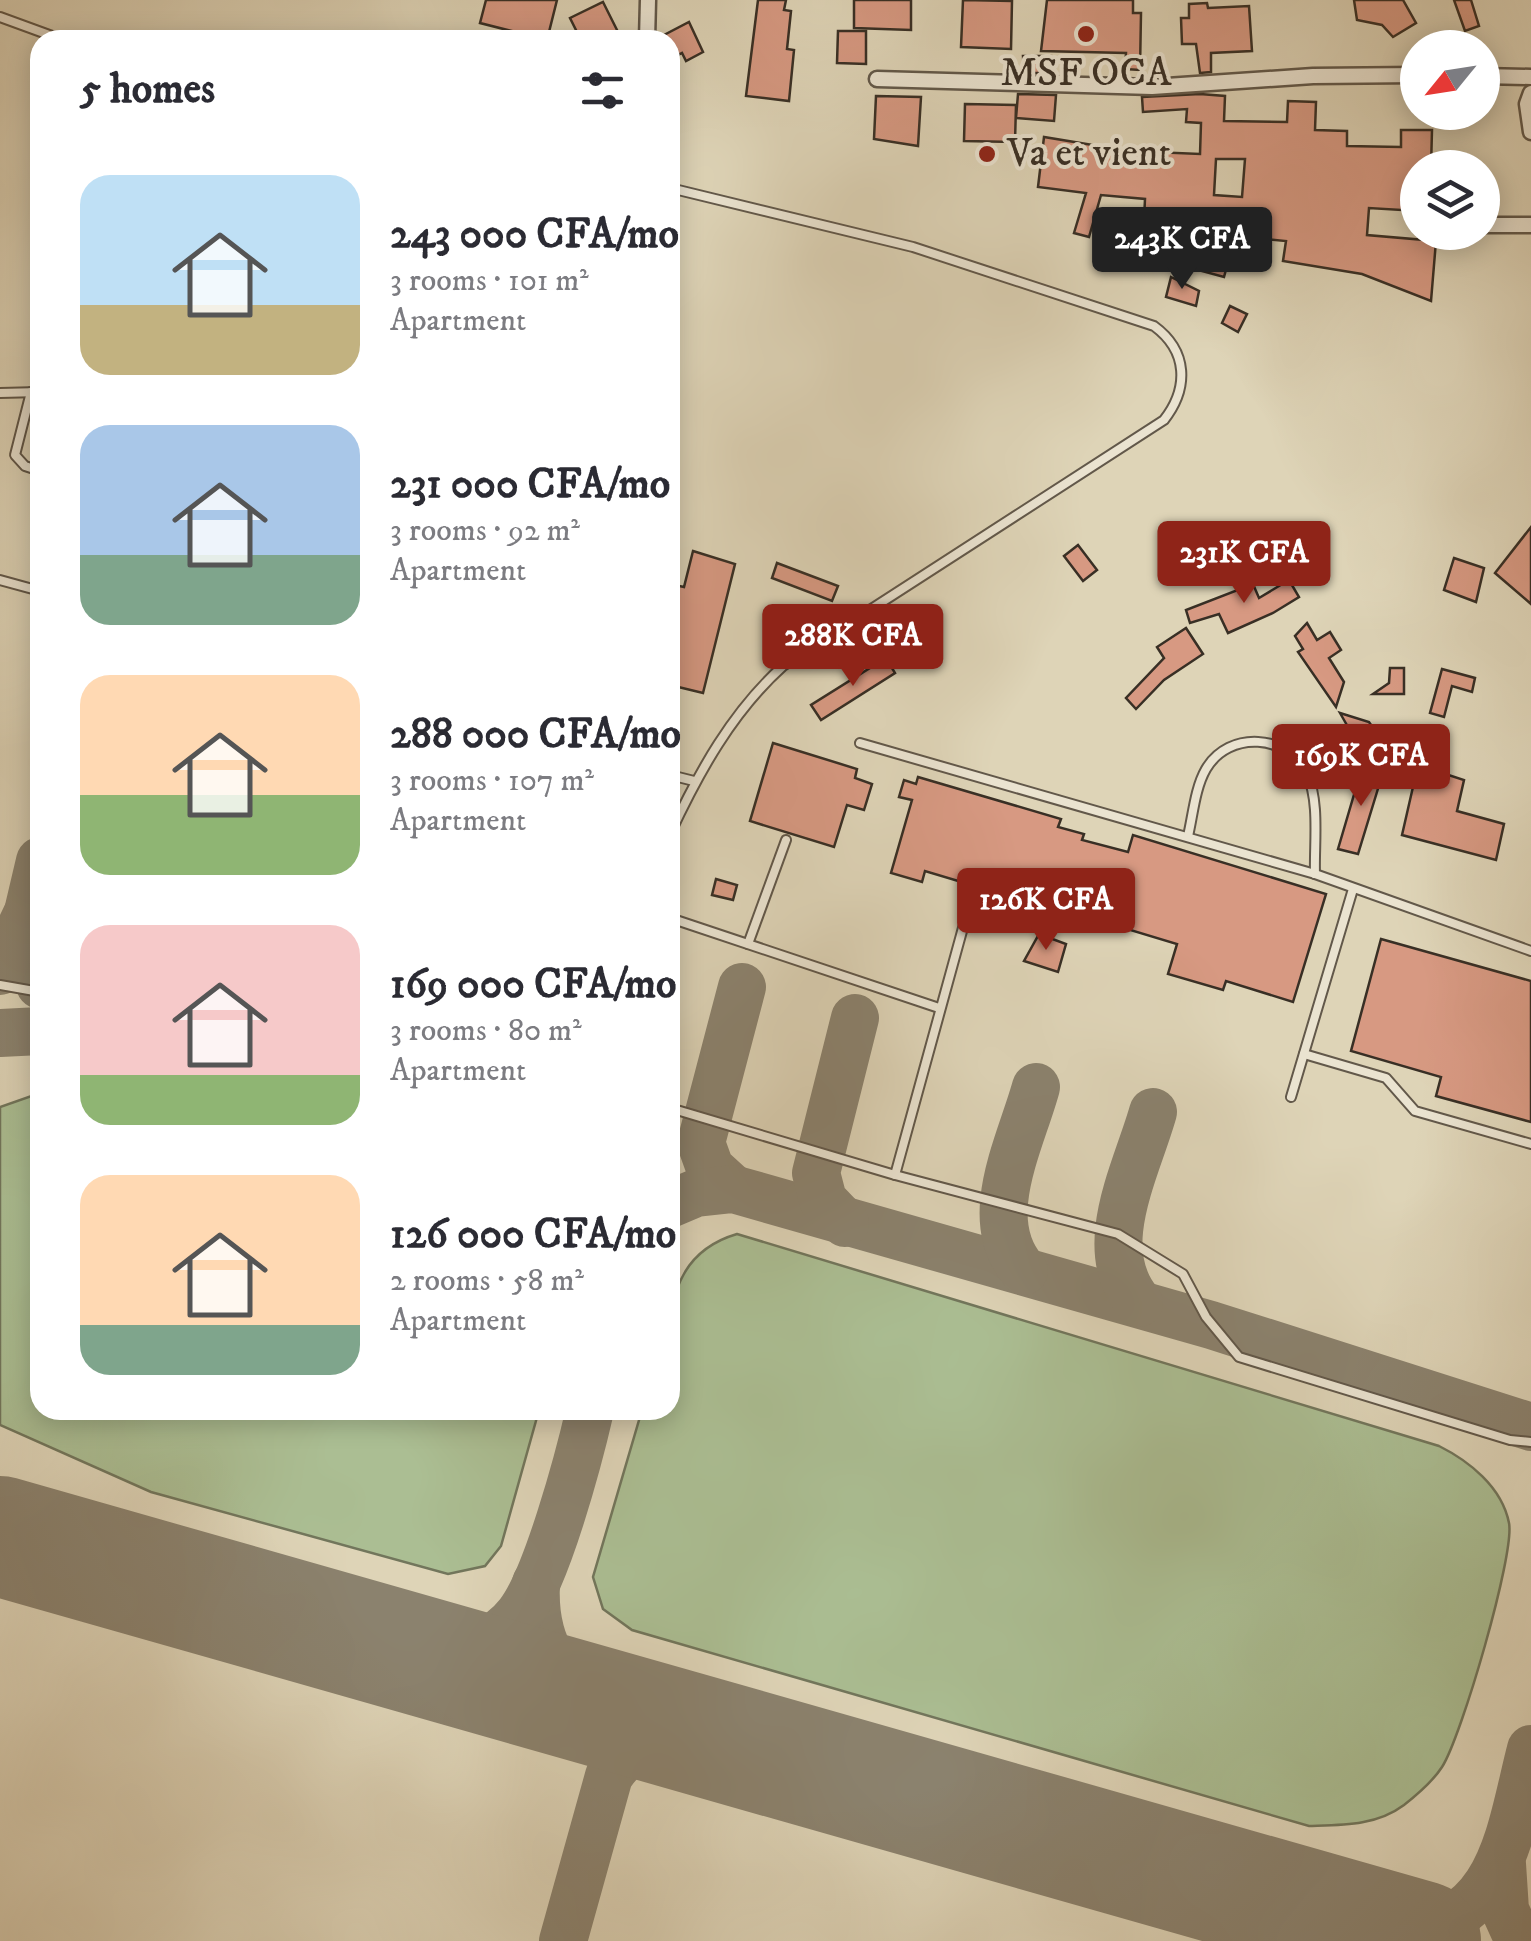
<!DOCTYPE html>
<html lang="en">
<head>
<meta charset="utf-8">
<style>
  body { margin:0; font-family:"IM FELL DW Pica",serif; background:#f2f2f3; color:#2b2b33; height:100vh; display:flex; flex-direction:column; font-size:38px; white-space:nowrap }
  * { box-sizing:border-box; margin:0 }
  p { font-size:32px; color:#7c7c81 }
  .icon { flex:none; width:55px; height:55px; fill:none; stroke:currentColor; stroke-width:2; stroke-linecap:round; stroke-linejoin:round }
  .map { position:relative; flex:1; overflow:hidden }
  .panel { position:absolute; left:30px; top:30px; width:650px; height:1390px; display:flex; flex-direction:column; background:#fff; border-radius:30px; box-shadow:0 5px 25px #0003 }
  .panel>* { flex:none }
  .needle { width:65px; rotate:240deg }
  .tools { position:absolute; left:1400px; top:30px; display:grid; gap:20px }
  .tools a { display:grid; place-items:center; width:100px; height:100px; border-radius:50%; background:#fff; box-shadow:0 5px 25px #0003; font-size:50px }
  .price { position:absolute; translate:-50% -85px; padding:0 22px; border-radius:10px; background:#8f2418; color:#fff; font-size:32px; line-height:65px; filter:drop-shadow(0 2px 5px #0008) }
  .price::after { content:''; position:absolute; left:50%; top:60px; width:30px; height:22px; margin-left:-15px; background:inherit; clip-path:polygon(0 0,100% 0,50% 100%) }
  .price.current { background:#222; color:#fff }
  ul { padding:0; list-style:none }
  li { display:flex; align-items:center; gap:30px; height:250px; padding:0 50px }
  li span { display:grid; place-items:center; flex:none; width:280px; height:200px; border-radius:30px; color:#555 }
  li>.icon { margin-inline-start:auto }
  span .icon { width:120px; height:120px; fill:#fffc; stroke-width:1 }
  li b { font-size:42px }
  h2 { display:flex; justify-content:space-between; align-items:center; height:120px; padding:0 50px; font-size:42px }
  .map>svg:first-child { display:block }
</style>
</head>
<body>
<div class="map">
<svg width="1531" height="1941" viewBox="0 0 1531 1941">
  <rect width="100%" height="100%" fill="#ded4b7"/>
  <filter id="stains"><feTurbulence type="fractalNoise" baseFrequency=".002" numOctaves="4"/><feColorMatrix values="0 0 0 0 .2 0 0 0 0 .09 0 0 0 0 .02 0 0 0 .5 -.17"/></filter>
  <radialGradient id="worn" r=".72"><stop offset=".6" stop-color="#630" stop-opacity="0"/><stop offset="1" stop-color="#630" stop-opacity=".3"/></radialGradient>
  <!-- green -->
  <g fill="#abbe93" stroke="#72765c" stroke-width="2.5">
    <polygon points="40,1093 40,1410 539,1410 501,1546 485,1566 448,1574 151,1492 0,1425 0,1107"/>
    <path d="M737 1234 1439 1446C1469 1461 1502 1487 1509 1523 1515 1554 1461 1738 1442 1767 1433 1781 1418 1794 1404 1805 1376 1826 1342 1825 1309 1826L632 1630 603 1609 593 1577 642 1410H670C670 1341 655 1258 737 1234Z"/>
  </g>
  <g fill="none" stroke-linecap="round" stroke-linejoin="round">
    <!-- taxiway -->
    <g stroke="#8b826e" stroke-width="48">
      <polyline points="28,912 26,944 40,985"/>
      <polyline points="0,971 28,912 40,861"/>
      <polyline points="0,1033 40,1031"/>
      <polyline points="733,1189 710,1168 701,1143 742,987"/>
      <polyline points="670,1204 696,1193 733,1189 1211,1325 1531,1427"/>
      <polyline points="845,1223 823,1200 816,1173 855,1018"/>
      <path d="M1024 1271C979 1220 1020 1145 1036 1087"/>
      <path d="M1139 1303C1093 1249 1136 1172 1153 1112"/>
      <path d="M536 1583C533 1641 554 1677 602 1707"/>
      <path d="M432 1659C465 1653 498 1641 519 1614 547 1578 579 1458 590 1410"/>
      <polyline points="1502,1864 1505,1910 1519,1941"/>
      <path d="M1393 1933C1503 1928 1509 1834 1531 1749"/>
      <path d="M563 1941 609 1776C632 1742 657 1735 697 1732"/>
    </g>
    <!-- runway -->
    <polyline stroke="#8b826e" stroke-width="120" points="0,1536 1421,1941"/>
  </g>
  <!-- building -->
  <g fill="#d79982" stroke="#382f25" stroke-width="2.5" fill-rule="evenodd">
    <polygon points="486,0 557,0 547,40 480,23"/>
    <polygon points="758,0 786,0 784,10 791,11 787,49 794,50 789,101 746,96"/>
    <polygon points="854,0 911,0 911,30 854,28"/>
    <polygon points="963,0 1012,1 1011,49 961,47"/>
    <polygon points="1047,0 1133,0 1133,13 1141,13 1140,70 1125,69 1126,53 1041,51"/>
    <polygon points="1354,0 1403,0 1416,23 1393,37 1382,25 1357,20"/>
    <polygon points="1454,0 1471,0 1479,26 1465,31"/>
    <polygon points="603,2 622,40 581,40 570,18"/>
    <polygon points="1207,3 1208,8 1249,6 1252,51 1211,53 1211,72 1200,73 1196,44 1182,44 1181,18 1189,18 1189,4"/>
    <polygon points="689,22 703,52 686,61 682,53 674,57 664,35"/>
    <polygon points="838,31 866,31 866,64 837,63"/>
    <polygon points="1023,56 1051,56 1051,73 1024,73"/>
    <polygon points="1018,94 1056,95 1054,121 1016,118"/>
    <path d="M1200 94 1225 96 1224 121 1287 122 1288 101 1316 102 1315 130 1347 131V146L1401 147V130H1432L1431 168H1418V211L1369 208 1367 235 1436 241 1431 301 1362 274 1283 261 1286 241 1235 236 1224 277 1147 256 1156 221 1144 220 1145 199 1101 195 1089 237 1074 233 1086 193 1038 187 1044 137 1129 151 1200 154 1201 123 1186 122 1187 109 1143 112 1142 97ZM1216 159H1245L1242 197 1214 195Z"/>
    <polygon points="876,96 921,97 918,146 874,139"/>
    <polygon points="965,104 1016,105 1015,142 964,141"/>
    <polygon points="1171,277 1199,291 1196,306 1166,297"/>
    <polygon points="1230,306 1247,314 1238,332 1222,323"/>
    <polygon points="1531,527 1531,604 1495,573"/>
    <polygon points="1078,545 1097,570 1083,581 1064,556"/>
    <polygon points="693,551 735,564 703,693 670,685 670,584 684,587"/>
    <polygon points="1454,558 1484,568 1476,602 1444,590"/>
    <polygon points="777,563 838,586 832,601 772,578"/>
    <polygon points="1289,580 1299,597 1273,613 1228,633 1219,614 1190,623 1186,610 1253,584 1259,598"/>
    <polygon points="1307,623 1317,640 1330,632 1341,650 1329,658 1344,682 1336,707 1298,652 1303,649 1295,636"/>
    <polygon points="1186,628 1203,654 1164,680 1136,709 1126,698 1164,658 1157,647"/>
    <polygon points="886,658 895,673 821,720 811,705"/>
    <polygon points="1390,668 1404,668 1404,694 1373,694 1389,683"/>
    <polygon points="1442,669 1475,678 1472,692 1452,686 1444,717 1430,713"/>
    <polygon points="1340,713 1369,722 1378,735 1349,754 1341,741 1352,734"/>
    <polygon points="773,743 857,769 855,778 872,784 864,810 847,805 834,847 750,821"/>
    <polygon points="1363,764 1384,769 1358,854 1338,849"/>
    <polygon points="1418,765 1464,780 1457,811 1504,824 1496,860 1402,835"/>
    <polygon points="918,777 1061,819 1058,827 1084,834 1082,840 1128,852 1133,835 1326,894 1293,1002 1226,981 1223,990 1168,974 1177,944 1107,923 1113,897 1069,885 1062,912 925,871 922,882 891,873 912,800 899,797 904,780 916,784"/>
    <polygon points="716,879 737,885 733,900 712,895"/>
    <polygon points="1039,934 1066,944 1058,972 1024,961"/>
    <polygon points="1381,939 1531,981 1531,1122 1436,1096 1441,1077 1351,1051"/>
  </g>
  <g fill="none" stroke-linecap="round" stroke-linejoin="round">
    <!-- lane casing -->
    <g stroke="#62584a" stroke-width="12">
      <g id="lane">
        <polyline points="0,17 63,40"/>
        <path d="M670 188 913 247 1154 326C1188 351 1189 388 1164 420L783 666C732 712 699 772 670 834"/>
        <polyline points="31,392 15,455 25,466 40,471"/>
        <polyline points="0,393 40,392"/>
        <polyline points="0,580 40,591"/>
        <polyline points="860,743 1315,874 1531,951"/>
        <polyline points="670,775 694,781"/>
        <path d="M1188 836C1193 815 1195 788 1206 769 1229 730 1288 734 1307 774 1320 802 1314 844 1315 874"/>
        <polyline points="670,918 939,1008"/>
        <polyline points="748,944 786,840"/>
        <polyline points="0,985 40,992"/>
        <polyline points="1304,1054 1386,1078 1415,1111 1531,1144"/>
        <polyline points="1291,1097 1353,889"/>
        <polyline points="670,1108 895,1175 1118,1234 1183,1274 1206,1317 1239,1357 1510,1440 1531,1442"/>
        <polyline points="895,1175 964,924"/>
      </g>
    </g>
    <!-- street casing -->
    <g stroke="#62584a" stroke-width="19">
      <g id="street">
        <polyline points="647,40 648,0"/>
        <polyline points="1482,76 1531,77"/>
        <polyline points="877,79 1152,87 1313,76 1418,75"/>
        <polyline points="1531,93 1527,104 1531,132"/>
        <polyline points="1482,225 1531,225"/>
      </g>
    </g>
    <!-- lane -->
    <use href="#lane" stroke="#eae3d0" stroke-width="8"/>
    <!-- street -->
    <use href="#street" stroke="#eae3d0" stroke-width="14"/>
  </g>
  <!-- markers -->
  <g fill="#8f2418" stroke="#eae3d0" stroke-width="4">
    <circle cx="1086" cy="34" r="10"/>
    <circle cx="987" cy="154" r="10"/>
  </g>
  <g text-anchor="middle" dominant-baseline="central" stroke-width="8" stroke-linejoin="round" paint-order="stroke">
    <!-- poi labels -->
    <g font-size="40" fill="#382f25" stroke="#eae3d0">
      <text x="1086" y="74">MSF OCA</text>
      <text x="1007" y="154" text-anchor="start">Va et vient</text>
    </g>
  </g>
  <rect width="100%" height="100%" filter="url(#stains)"/>
  <rect width="100%" height="100%" fill="url(#worn)"/>
</svg>
<div class="tools">
<a><svg class="needle" viewBox="-14 -14 28 28"><path d="M0-13l5 13h-10z" fill="#e53935"/><path d="M0 13l5-13h-10z" fill="#7c7c81"/></svg></a>
<a><svg class="icon" aria-label="layers" viewBox="0 0 24 24"><path d="M12 4l9 5-9 5-9-5zM3 14l9 5 9-5"/></svg></a>
</div>
<b class="price current" style="left:1182px;top:292px">243K CFA</b>
<b class="price" style="left:1244px;top:606px">231K CFA</b>
<b class="price" style="left:853px;top:689px">288K CFA</b>
<b class="price" style="left:1361px;top:809px">169K CFA</b>
<b class="price" style="left:1046px;top:953px">126K CFA</b>
<section class="panel">
<h2>5 homes<svg class="icon" aria-label="filters" viewBox="0 0 24 24"><path d="M4 7h16M4 17h16"/><circle cx="9" cy="7" r="2"/><circle cx="15" cy="17" r="2"/></svg></h2>
<ul>
<li><span style="background:linear-gradient(#bfe0f5 65%,#c2b280 0)"><svg class="icon" aria-label="home" viewBox="0 0 24 24"><path d="M3 11l9-7 9 7M6 9v11h12V9"/></svg></span><div><b>243 000 CFA/mo</b><p>3 rooms · 101 m²</p><p>Apartment</p></div></li>
<li><span style="background:linear-gradient(#a9c7e8 65%,#7fa58c 0)"><svg class="icon" aria-label="home" viewBox="0 0 24 24"><path d="M3 11l9-7 9 7M6 9v11h12V9"/></svg></span><div><b>231 000 CFA/mo</b><p>3 rooms · 92 m²</p><p>Apartment</p></div></li>
<li><span style="background:linear-gradient(#ffd9b3 60%,#8fb573 0)"><svg class="icon" aria-label="home" viewBox="0 0 24 24"><path d="M3 11l9-7 9 7M6 9v11h12V9"/></svg></span><div><b>288 000 CFA/mo</b><p>3 rooms · 107 m²</p><p>Apartment</p></div></li>
<li><span style="background:linear-gradient(#f6c9c9 75%,#8fb573 0)"><svg class="icon" aria-label="home" viewBox="0 0 24 24"><path d="M3 11l9-7 9 7M6 9v11h12V9"/></svg></span><div><b>169 000 CFA/mo</b><p>3 rooms · 80 m²</p><p>Apartment</p></div></li>
<li><span style="background:linear-gradient(#ffd9b3 75%,#7fa58c 0)"><svg class="icon" aria-label="home" viewBox="0 0 24 24"><path d="M3 11l9-7 9 7M6 9v11h12V9"/></svg></span><div><b>126 000 CFA/mo</b><p>2 rooms · 58 m²</p><p>Apartment</p></div></li>
</ul>
</section>
</div>
</body>
</html>
